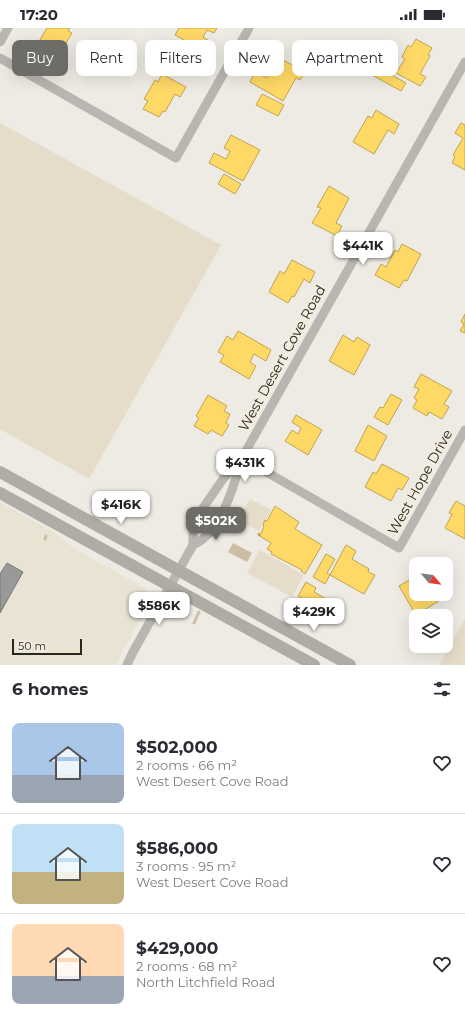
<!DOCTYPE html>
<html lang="en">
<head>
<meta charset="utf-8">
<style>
  body { margin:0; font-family:Montserrat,sans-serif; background:#f2f2f3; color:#2b2b33; height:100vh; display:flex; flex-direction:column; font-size:15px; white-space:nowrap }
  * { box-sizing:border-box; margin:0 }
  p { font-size:13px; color:#7c7c81 }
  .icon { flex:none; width:22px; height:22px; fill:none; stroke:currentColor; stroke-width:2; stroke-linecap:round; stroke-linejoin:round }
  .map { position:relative; height:637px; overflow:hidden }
  .drawer { display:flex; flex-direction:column; background:#fff; flex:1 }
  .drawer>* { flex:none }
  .top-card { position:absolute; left:12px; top:12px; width:441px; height:36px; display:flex; gap:8px }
  .needle { width:26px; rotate:119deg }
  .tools { position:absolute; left:409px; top:529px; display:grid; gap:8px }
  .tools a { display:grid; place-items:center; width:44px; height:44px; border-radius:8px; background:#fff; box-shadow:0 4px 16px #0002; font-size:20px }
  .scale { position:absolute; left:12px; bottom:10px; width:70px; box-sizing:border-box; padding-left:4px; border:2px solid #292722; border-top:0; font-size:11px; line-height:14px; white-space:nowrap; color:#292722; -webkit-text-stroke:3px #f3eddf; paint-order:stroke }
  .price { position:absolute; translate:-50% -34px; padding:0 9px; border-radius:8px; background:#fff; color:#222; font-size:13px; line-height:26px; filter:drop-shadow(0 1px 2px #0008) }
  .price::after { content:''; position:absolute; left:50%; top:24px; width:12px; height:9px; margin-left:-6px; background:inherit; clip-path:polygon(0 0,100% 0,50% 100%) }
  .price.active { background:#6e6c66; color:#fff }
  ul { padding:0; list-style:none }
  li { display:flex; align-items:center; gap:12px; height:100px; padding:0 12px }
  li+li { border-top:1px solid #e1e1e2 }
  li span { display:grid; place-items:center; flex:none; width:112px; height:80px; border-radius:8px; color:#555 }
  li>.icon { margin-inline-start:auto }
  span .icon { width:48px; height:48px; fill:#fffc; stroke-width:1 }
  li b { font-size:17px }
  h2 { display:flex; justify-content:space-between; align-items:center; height:48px; padding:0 12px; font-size:17px }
  .pill { padding:0 14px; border-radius:8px; background:#fff; box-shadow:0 4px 16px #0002; font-size:14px; line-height:36px }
  .pill.active { background:#6e6c66; color:#fff }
  .status { display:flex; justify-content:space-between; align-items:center; height:28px; padding:0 20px; background:#fff; direction:ltr }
  .status svg { height:11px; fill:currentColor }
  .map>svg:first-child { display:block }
</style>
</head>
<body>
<div class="status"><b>17:20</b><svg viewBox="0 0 49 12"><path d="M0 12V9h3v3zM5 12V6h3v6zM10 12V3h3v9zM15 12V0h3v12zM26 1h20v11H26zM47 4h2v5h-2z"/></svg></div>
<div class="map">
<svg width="465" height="637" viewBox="0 0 465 637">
  <rect width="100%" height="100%" fill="#eeebe4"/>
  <!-- built -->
  <polygon fill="#e9e3d4" points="0,474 55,505 75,521 143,559 146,562 149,570 149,576 120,628 117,637 0,637"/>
  <!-- green -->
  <g fill="#e5dcc9">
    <polygon points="0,95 221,217 89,451 0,401"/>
    <polygon points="250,471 271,482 259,503 238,492"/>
    <polygon points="260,522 304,547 292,569 247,545"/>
    <polygon points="465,591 465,637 439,637"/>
  </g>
  <!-- water -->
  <polygon fill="#cbbea4" points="233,515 252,525 247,534 228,524"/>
  <!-- homes -->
  <g fill="#ffd966" stroke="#bfa452">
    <polygon points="47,0 70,0 68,3 72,5 56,32 35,20"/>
    <polygon points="179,0 217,0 214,5 207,2 203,9 211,14 206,24 175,7"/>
    <polygon points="416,11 432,20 428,27 430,28 420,46 426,49 420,58 396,45 405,31 402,29 408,17 411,19"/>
    <polygon points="272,26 305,44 300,52 296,50 283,73 250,54 255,44 267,50 271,43 265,39"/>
    <polygon points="381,26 390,31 385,38 394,43 392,47 406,55 401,63 370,46"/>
    <polygon points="162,46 186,59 180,69 175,66 165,84 163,83 159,89 143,81 148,73 144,71 155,52 158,54"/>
    <polygon points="262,66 284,77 278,88 256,77"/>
    <polygon points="376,82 399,96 394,106 388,102 374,126 353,114 368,88 372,90"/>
    <polygon points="461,95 465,97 465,142 452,135 455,128 453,127 463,110 455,105"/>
    <polygon points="231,107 260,122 243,153 209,135 214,125 226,131 230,123 224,120"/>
    <polygon points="224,146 241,156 235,166 218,156"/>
    <polygon points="329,158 349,170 336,195 342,198 337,208 312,195 321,180 317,179"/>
    <polygon points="402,216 421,226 407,253 404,252 399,260 375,247 381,236 386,239 395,222 398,224"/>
    <polygon points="292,232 315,244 310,255 304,251 294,269 292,268 288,275 269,264 280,243 284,246"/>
    <polygon points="465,286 465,305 460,303 464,296 461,294"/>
    <polygon points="238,303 271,322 266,333 254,326 250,334 256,338 249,351 220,334 224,327 218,324 227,308 233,312"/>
    <polygon points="343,307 354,314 357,309 370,317 354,347 329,333"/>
    <polygon points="421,346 452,363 444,376 449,379 442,391 429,384 427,388 413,380 417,372 414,370 419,361 414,359"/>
    <polygon points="391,366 402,372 388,397 374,389 380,379 383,380"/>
    <polygon points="208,367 227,378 224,383 230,386 226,395 229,397 222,408 211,402 208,406 194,398 199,390 196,388"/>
    <polygon points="296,387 322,402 308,427 285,413 292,402 298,406 301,400 292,394"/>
    <polygon points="368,397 387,408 374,433 355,423"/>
    <polygon points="382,436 409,450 402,462 398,460 391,473 365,459 373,444 376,446"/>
    <polygon points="456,473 465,478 465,511 445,500 452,486 449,485"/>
    <polygon points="275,478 299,494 295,501 322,517 305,546 301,543 302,542 271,526 272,524 267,521 271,515 258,507 258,505 259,505 260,508 264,498 263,497 265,492 267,493"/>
    <polygon points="346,517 356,523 352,531 369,541 368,544 375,547 364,566 330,547"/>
    <polygon points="326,526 335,531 327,545 330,547 325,556 313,549"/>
    <polygon points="413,550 416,555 416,566 446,566 447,568 416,587 399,558"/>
    <polygon points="306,554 316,560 314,564 333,575 328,585 298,568"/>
  </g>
  <!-- industry -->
  <polygon fill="#999" stroke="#777775" points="7,535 23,544 0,585 0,546"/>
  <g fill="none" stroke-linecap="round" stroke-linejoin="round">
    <!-- stream -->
    <g stroke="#cbbea4" stroke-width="3">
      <polyline points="45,511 46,508"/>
      <polyline points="194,595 199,584"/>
    </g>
    <!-- minor -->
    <g stroke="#b9b6b1" stroke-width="9">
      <polyline points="0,14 8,0"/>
      <polyline points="0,30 176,130 249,0"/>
      <polyline points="242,430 399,520 465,402"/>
      <polyline points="193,517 193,501 203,480 223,451 242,430 465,34"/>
      <path d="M127 637 133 624 193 517C197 515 201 513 204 510 223 495 235 455 241 432"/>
    </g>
    <!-- secondary -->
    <g stroke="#afaca5" stroke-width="12">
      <polyline points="0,444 350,637"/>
      <polyline points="0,465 314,637"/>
    </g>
  </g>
  <g text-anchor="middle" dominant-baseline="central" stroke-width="4" stroke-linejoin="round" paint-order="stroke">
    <!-- street labels -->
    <g font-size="14" fill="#292722" stroke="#f3eddf">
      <text transform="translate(282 330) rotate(-61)">West Desert Cove Road</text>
      <text transform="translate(420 454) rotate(-61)">West Hope Drive</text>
    </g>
  </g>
</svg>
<div class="tools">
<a><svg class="needle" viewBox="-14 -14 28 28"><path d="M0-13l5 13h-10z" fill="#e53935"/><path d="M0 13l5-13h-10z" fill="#7c7c81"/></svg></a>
<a><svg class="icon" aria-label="layers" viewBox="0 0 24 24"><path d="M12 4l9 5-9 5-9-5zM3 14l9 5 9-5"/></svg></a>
</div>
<div class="scale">50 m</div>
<b class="price" style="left:363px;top:238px">$441K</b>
<b class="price" style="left:245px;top:455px">$431K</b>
<b class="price" style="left:121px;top:497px">$416K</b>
<b class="price active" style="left:216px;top:513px">$502K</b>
<b class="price" style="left:159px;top:598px">$586K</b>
<b class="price" style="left:314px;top:604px">$429K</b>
<div class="top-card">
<a class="pill active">Buy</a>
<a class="pill">Rent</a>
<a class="pill">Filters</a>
<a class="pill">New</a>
<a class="pill">Apartment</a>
</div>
</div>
<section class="drawer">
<h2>6 homes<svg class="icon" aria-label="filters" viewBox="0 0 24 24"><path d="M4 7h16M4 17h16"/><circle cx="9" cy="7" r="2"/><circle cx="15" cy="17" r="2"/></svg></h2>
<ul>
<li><span style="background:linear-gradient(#a9c7e8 65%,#9aa5b1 0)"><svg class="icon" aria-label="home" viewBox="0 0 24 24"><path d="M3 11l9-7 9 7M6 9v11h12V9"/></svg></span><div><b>$502,000</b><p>2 rooms · 66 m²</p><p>West Desert Cove Road</p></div><svg class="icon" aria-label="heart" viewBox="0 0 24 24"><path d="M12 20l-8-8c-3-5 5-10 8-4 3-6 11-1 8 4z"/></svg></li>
<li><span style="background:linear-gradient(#bfe0f5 60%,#c2b280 0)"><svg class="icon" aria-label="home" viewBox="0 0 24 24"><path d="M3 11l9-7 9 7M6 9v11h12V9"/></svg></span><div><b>$586,000</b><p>3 rooms · 95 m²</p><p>West Desert Cove Road</p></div><svg class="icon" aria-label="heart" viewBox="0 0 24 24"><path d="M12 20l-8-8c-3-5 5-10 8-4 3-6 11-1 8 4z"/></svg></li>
<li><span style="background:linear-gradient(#ffd9b3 65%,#9aa5b1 0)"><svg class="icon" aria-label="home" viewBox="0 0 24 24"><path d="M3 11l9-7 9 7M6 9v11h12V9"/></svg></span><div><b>$429,000</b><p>2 rooms · 68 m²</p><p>North Litchfield Road</p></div><svg class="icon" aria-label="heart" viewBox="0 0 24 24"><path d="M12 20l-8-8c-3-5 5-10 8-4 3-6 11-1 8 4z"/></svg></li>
</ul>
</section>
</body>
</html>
